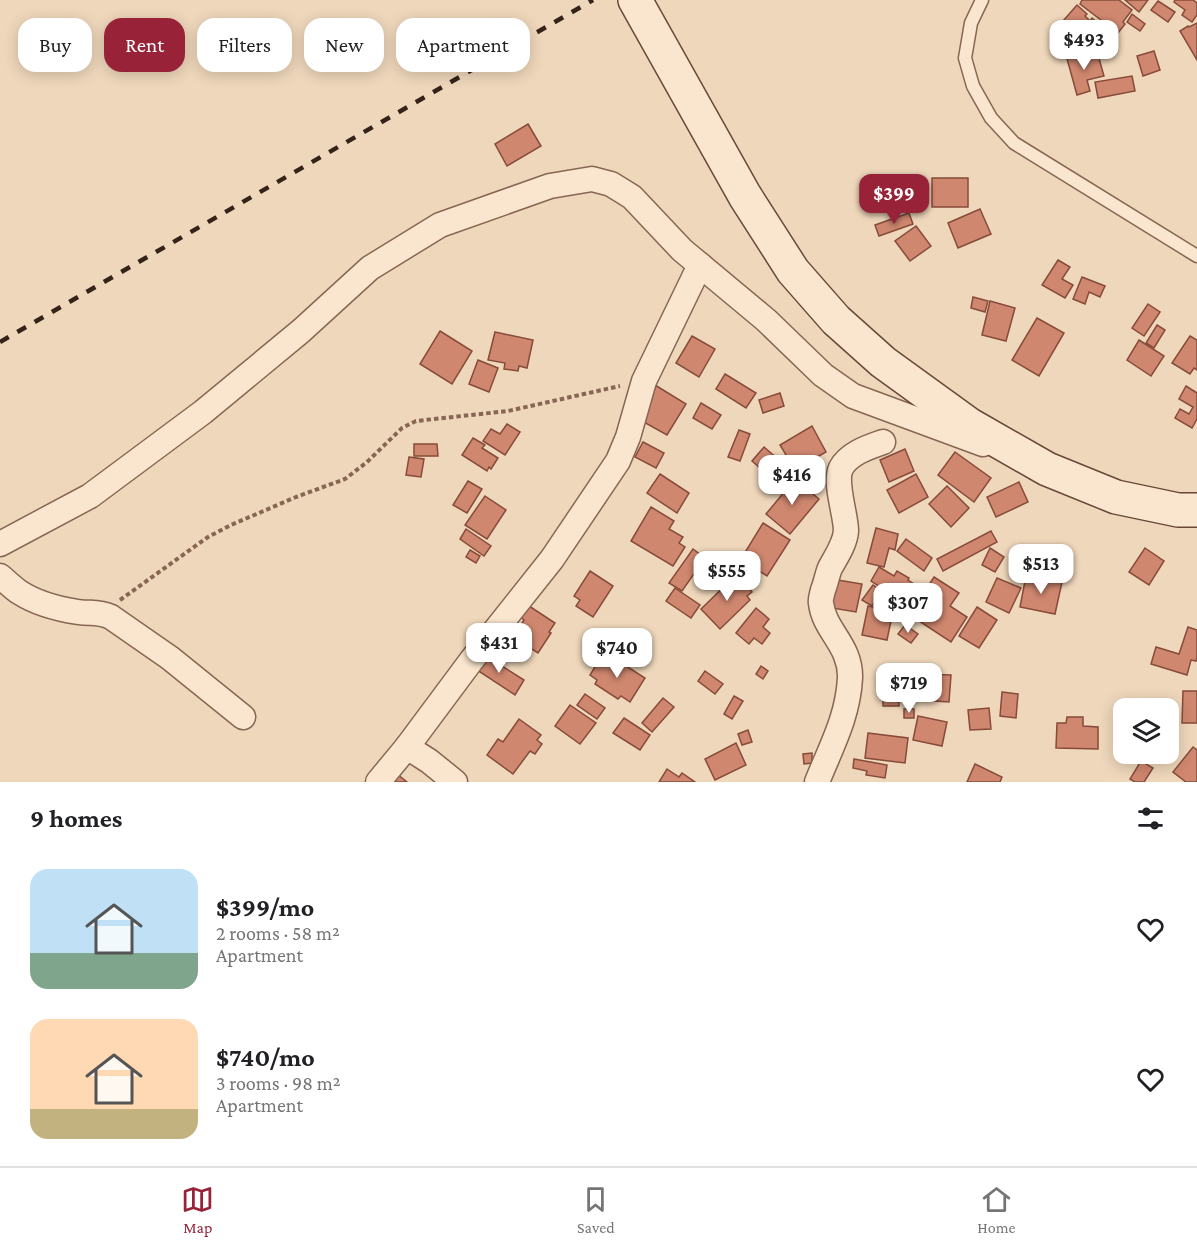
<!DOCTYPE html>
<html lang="en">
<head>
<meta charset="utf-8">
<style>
  body { margin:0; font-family:"Crimson Pro",serif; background:#f2f2f2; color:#202124; height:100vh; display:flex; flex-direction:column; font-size:22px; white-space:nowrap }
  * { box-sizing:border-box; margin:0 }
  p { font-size:20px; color:#757577 }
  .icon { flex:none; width:33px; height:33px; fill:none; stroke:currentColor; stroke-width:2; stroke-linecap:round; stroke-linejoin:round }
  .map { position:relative; height:782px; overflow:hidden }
  .details { display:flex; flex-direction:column; background:#fff; flex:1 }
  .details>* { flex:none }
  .top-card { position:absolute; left:18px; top:18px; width:600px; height:54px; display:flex; gap:12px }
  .buttons { position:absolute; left:1113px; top:698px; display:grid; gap:12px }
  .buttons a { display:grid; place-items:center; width:66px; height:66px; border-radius:12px; background:#fff; box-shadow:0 3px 15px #0003; font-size:30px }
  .price { position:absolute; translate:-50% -51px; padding:0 14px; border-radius:12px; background:#fff; color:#222; font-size:20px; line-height:39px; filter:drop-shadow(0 2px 3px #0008) }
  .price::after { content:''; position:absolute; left:50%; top:36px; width:18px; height:14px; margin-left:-9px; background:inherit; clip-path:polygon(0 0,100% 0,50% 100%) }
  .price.selected { background:#982237; color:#fff }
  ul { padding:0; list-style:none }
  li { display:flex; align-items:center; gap:18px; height:150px; padding:0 30px }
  li span { display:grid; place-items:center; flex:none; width:168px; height:120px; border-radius:18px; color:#555 }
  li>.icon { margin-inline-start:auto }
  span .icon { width:72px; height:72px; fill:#fffc; stroke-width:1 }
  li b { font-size:26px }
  h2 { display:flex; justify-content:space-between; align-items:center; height:72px; padding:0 30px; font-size:26px }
  .pill { padding:0 21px; border-radius:18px; background:#fff; box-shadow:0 3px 15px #0003; font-size:21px; line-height:54px }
  .pill.selected { background:#982237; color:#fff }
  .tab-bar { display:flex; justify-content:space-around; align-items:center; height:84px; border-top:2px solid #e0e0e0; background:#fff; font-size:16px; color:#757577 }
  .tab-bar a { display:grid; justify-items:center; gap:3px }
  .tab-bar .selected { color:#982237 }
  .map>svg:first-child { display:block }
</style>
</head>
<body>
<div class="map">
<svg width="1197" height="782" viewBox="0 0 1197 782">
  <rect width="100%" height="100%" fill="#efd7bb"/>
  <!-- building -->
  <g fill="#cf876f" stroke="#874b39" stroke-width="1.5">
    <polygon points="1082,0 1119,0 1132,10 1123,22 1125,24 1118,33 1080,4"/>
    <polygon points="1125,0 1148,0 1139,12"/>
    <polygon points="1175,0 1193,0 1197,3 1197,15 1192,22 1182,15 1185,10 1174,2"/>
    <polygon points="1158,1 1175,12 1168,22 1151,10"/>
    <polygon points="1077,5 1087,14 1085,16 1090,21 1092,18 1099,24 1084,40 1080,35 1072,44 1056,29"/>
    <polygon points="1132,14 1145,24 1140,31 1127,22"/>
    <polygon points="1197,23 1197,60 1180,31 1188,26 1189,27"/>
    <polygon points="1080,51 1083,59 1098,55 1104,76 1087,80 1090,91 1077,95 1066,55"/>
    <polygon points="1154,51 1160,70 1143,76 1137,56"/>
    <polygon points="1132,76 1135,91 1098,98 1095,82"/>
    <polygon points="528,124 541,146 507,166 495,144"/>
    <rect x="932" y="178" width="36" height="29"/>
    <polygon points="980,209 991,234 958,248 948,223"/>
    <polygon points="909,213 913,224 879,236 875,225"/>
    <polygon points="916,226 931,246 910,261 895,241"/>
    <polygon points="1058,260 1070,267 1062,279 1073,285 1065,298 1042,285"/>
    <polygon points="1082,277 1105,286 1100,297 1089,292 1085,304 1073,299"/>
    <polygon points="973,297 988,301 985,312 971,308"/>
    <polygon points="990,301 1015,308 1006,341 982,335"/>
    <polygon points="1148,304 1160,312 1144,336 1132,328"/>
    <polygon points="1037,318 1064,333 1039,376 1012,360"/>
    <polygon points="1157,325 1165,330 1154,348 1146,343"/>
    <polygon points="440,331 472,351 452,384 420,364"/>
    <polygon points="495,332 533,340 527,368 519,366 518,371 504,369 505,363 488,360"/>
    <polygon points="692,336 715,349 699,377 676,363"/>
    <polygon points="1190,336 1197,340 1197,370 1194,368 1190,374 1172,363"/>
    <polygon points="1139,340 1164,356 1151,376 1127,360"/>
    <polygon points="478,360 498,368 489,392 469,384"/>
    <polygon points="725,374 756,393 746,408 716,389"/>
    <polygon points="655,385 686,404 667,435 640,420"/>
    <polygon points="1186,386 1197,393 1197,419 1192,428 1175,418 1180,409 1189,414 1193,407 1179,399"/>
    <polygon points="780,393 784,406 763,413 759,400"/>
    <polygon points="701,403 721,415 712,429 693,418"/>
    <polygon points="507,424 520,432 505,455 483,441 491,429 500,434"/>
    <polygon points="812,426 826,452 795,470 780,445"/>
    <polygon points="739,430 750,434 740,461 728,457"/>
    <polygon points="473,438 485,445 482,448 498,458 491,469 489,467 487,471 462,455"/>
    <polygon points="643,442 664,453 656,468 635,457"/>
    <polygon points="414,444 437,444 438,456 414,456"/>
    <polygon points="764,447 794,473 782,487 752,461"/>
    <polygon points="905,449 914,471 889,482 880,460"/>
    <polygon points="955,452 991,478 974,502 938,475"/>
    <polygon points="409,457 424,459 421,477 406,475"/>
    <polygon points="660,474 689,493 677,513 647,493"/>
    <polygon points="916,474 928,497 899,513 887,490"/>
    <polygon points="795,479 819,499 790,534 766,514"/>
    <polygon points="468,481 482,489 467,513 453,505"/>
    <polygon points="1019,482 1028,502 996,517 987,497"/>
    <polygon points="947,486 969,508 951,527 929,504"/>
    <polygon points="485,496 506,510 487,539 465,525"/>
    <polygon points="651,507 674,521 669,529 683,537 679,543 685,547 673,566 631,541"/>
    <polygon points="763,523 790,540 767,576 741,559"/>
    <polygon points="876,528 898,534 895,550 889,548 884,567 867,563"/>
    <polygon points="466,529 491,546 484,556 460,539"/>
    <polygon points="991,531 997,542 943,571 937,559"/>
    <polygon points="906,539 932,558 924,571 897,551"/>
    <polygon points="990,548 1004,557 995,572 982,565"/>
    <polygon points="1145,548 1164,561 1149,585 1129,572"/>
    <polygon points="693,549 705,558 682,591 669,583"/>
    <polygon points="470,550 480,556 476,563 466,557"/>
    <polygon points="879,567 894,576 897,571 909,578 908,580 917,586 906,604 898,599 895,605 882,597 886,591 871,581"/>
    <polygon points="590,571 613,586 593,617 576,606 580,600 574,596"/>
    <polygon points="738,577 752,592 747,596 750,600 720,629 701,609 733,578 735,579"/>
    <polygon points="934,577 959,593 950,606 967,617 951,642 913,617 927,596 923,594"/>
    <polygon points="1040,577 1062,582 1055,614 1020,607 1025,581 1039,583"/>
    <polygon points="997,578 1021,588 1009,613 986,602"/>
    <polygon points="832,579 862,584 856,612 826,607"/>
    <polygon points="873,585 882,591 872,606 862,600"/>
    <polygon points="675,588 700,605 691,618 666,601"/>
    <polygon points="529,606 555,623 549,632 551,633 538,653 513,637 524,620 521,617"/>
    <polygon points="868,606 893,611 887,640 862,635"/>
    <polygon points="977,607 997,620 979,648 959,636"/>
    <polygon points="756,608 769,619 763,627 770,633 762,644 754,638 749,644 736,633"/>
    <polygon points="905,625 918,634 911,643 898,634"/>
    <polygon points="1188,627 1197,630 1197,657 1196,661 1191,660 1187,675 1151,664 1156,647 1179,654"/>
    <polygon points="483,654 524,680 515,695 474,668"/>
    <polygon points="601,657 609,662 612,657 645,678 630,702 621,696 618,699 595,684 597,680 590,675"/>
    <polygon points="761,666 768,671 763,679 756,674"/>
    <polygon points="705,671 723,684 715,694 698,681"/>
    <polygon points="920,674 951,675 949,702 919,700"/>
    <rect x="883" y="691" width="16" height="15"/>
    <polygon points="1183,691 1197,691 1197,723 1182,723"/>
    <polygon points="1002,692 1018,694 1016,718 1000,716"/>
    <polygon points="585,694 605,708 597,719 577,705"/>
    <polygon points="734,696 743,701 732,719 724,714"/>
    <polygon points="663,698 674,707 652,732 642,723"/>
    <polygon points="570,705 596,723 580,744 555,726"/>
    <polygon points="989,708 991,729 970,730 968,710"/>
    <rect x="904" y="709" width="10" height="9"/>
    <polygon points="918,716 947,722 942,746 913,740"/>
    <polygon points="1067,717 1083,717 1083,726 1098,727 1098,749 1056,748 1057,723 1066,723"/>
    <polygon points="624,718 650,735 640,750 613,733"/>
    <polygon points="519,719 541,735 537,740 542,744 535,754 530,751 513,774 487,755 498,739 503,742"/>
    <polygon points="748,730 752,742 742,745 738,734"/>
    <polygon points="868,733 908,738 905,763 865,758"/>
    <polygon points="736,743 746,765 715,780 705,759"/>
    <polygon points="1193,747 1197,750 1197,782 1186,782 1173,772"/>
    <polygon points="812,753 812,763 804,764 803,754"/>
    <polygon points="854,759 887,765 885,778 866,775 867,771 853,768"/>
    <polygon points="1141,761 1153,768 1144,782 1135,782 1130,779"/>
    <polygon points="975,764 1002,777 1000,782 967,782"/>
    <polygon points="667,769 679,777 682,773 695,782 659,782"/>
    <polygon points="397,774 407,782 390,782"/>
  </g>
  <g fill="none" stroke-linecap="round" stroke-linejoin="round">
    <!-- lane casing -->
    <g stroke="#876754" stroke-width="15">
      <polyline id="lane" points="982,0 971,23 965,58 973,86 991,118 1014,143 1197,256"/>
    </g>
    <!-- street casing -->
    <g stroke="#876754" stroke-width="27">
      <g id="street">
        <polyline points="0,544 90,496 203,412 301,331 370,268 440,225 550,186 592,179 611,184 632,197 682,250 766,320 823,375 853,396 983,444"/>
        <path d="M0 576C6 581 12 587 19 592 36 603 58 609 78 612 92 614 97 611 111 617L170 658 243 717"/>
        <polyline points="407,747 429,761 455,782"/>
        <polyline points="378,782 407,747 471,661 552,559 618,461 628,437 644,381 700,265"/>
        <path d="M817 782C831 747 848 717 850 678 851 645 824 631 821 603 820 599 822 595 823 590 826 583 827 575 830 568 836 557 845 544 846 531 846 514 834 483 841 468 849 453 869 447 883 442"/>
      </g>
    </g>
    <!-- secondary casing -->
    <g stroke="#684838" stroke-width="36">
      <polyline id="secondary" points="635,0 745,196 793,271 836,320 883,362 970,425 1047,469 1116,497 1178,510 1197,510"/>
    </g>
    <!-- path -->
    <polyline stroke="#876754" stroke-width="4" stroke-dasharray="4.5 3" stroke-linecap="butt" points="120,600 208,537 231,525 296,497 345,479 367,462 402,428 416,421 508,411 620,386"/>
    <!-- lane -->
    <use href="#lane" stroke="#fae5ce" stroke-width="12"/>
    <!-- street -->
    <use href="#street" stroke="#fae5ce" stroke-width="24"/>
    <!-- secondary -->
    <use href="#secondary" stroke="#fae5ce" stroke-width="33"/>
    <!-- rail -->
    <polyline stroke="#35231a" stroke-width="4.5" stroke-dasharray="10 10" stroke-linecap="butt" points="0,342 593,0"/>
  </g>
</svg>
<div class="buttons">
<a><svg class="icon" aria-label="layers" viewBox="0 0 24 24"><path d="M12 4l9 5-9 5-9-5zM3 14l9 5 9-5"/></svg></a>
</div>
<b class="price" style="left:1084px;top:71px">$493</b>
<b class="price selected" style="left:894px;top:225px">$399</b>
<b class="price" style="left:792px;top:506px">$416</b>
<b class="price" style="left:1041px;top:595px">$513</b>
<b class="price" style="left:727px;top:602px">$555</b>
<b class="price" style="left:908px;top:634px">$307</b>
<b class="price" style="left:499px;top:674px">$431</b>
<b class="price" style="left:617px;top:679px">$740</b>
<b class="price" style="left:909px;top:714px">$719</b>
<div class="top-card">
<a class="pill">Buy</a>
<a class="pill selected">Rent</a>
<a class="pill">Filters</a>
<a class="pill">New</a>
<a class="pill">Apartment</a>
</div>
</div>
<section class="details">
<h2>9 homes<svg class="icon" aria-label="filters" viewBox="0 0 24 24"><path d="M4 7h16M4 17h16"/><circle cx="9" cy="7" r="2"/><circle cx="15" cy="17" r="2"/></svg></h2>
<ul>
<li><span style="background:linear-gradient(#bfe0f5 70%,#7fa58c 0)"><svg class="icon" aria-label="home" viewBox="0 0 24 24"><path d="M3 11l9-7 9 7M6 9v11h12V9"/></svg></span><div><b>$399/mo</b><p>2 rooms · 58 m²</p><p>Apartment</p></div><svg class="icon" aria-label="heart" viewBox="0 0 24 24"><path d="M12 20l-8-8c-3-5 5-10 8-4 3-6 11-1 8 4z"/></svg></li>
<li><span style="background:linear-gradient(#ffd9b3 75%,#c2b280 0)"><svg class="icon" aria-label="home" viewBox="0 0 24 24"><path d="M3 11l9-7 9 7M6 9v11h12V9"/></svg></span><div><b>$740/mo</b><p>3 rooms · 98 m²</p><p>Apartment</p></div><svg class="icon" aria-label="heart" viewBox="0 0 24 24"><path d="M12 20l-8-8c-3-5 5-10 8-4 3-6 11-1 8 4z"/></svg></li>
</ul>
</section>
<nav class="tab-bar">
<a class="selected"><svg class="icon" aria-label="map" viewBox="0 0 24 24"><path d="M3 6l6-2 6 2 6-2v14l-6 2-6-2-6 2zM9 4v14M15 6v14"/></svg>Map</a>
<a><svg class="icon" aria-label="saved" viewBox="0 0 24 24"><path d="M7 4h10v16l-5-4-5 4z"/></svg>Saved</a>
<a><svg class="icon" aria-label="home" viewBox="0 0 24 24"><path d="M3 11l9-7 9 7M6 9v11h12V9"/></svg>Home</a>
</nav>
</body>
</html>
